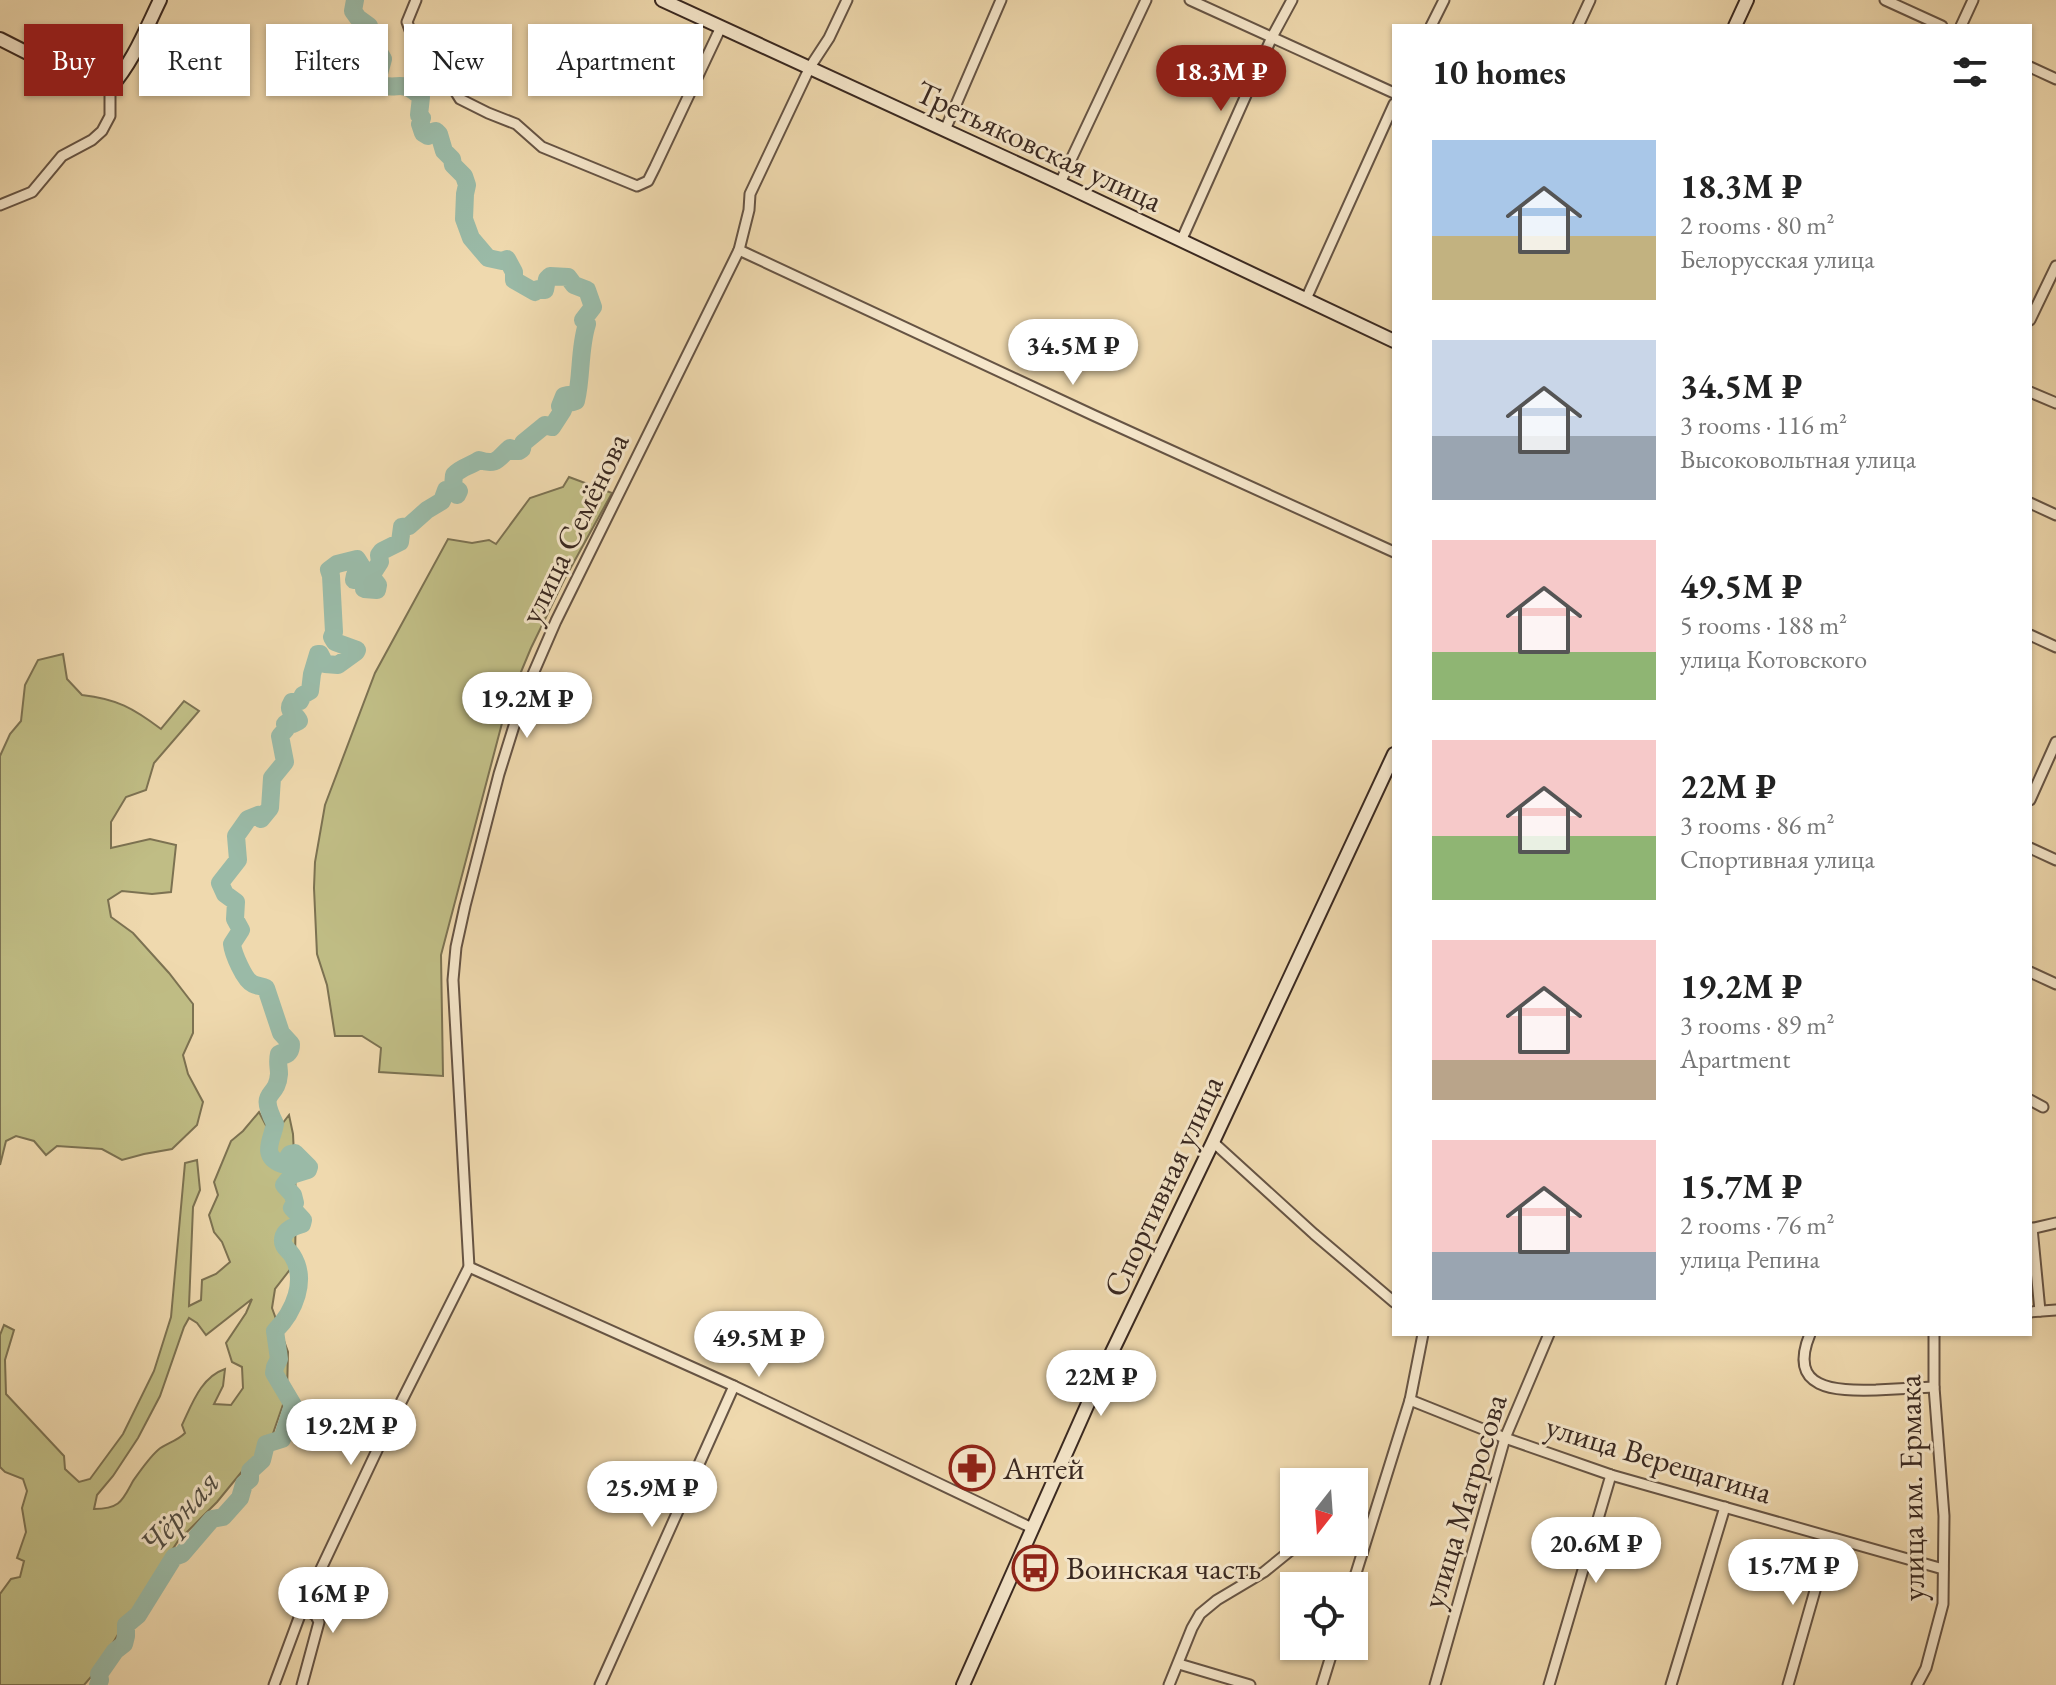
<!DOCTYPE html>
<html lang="en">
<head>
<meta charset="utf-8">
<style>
  body { margin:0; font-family:"EB Garamond",serif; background:#f6f6f6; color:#222; height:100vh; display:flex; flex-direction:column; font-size:30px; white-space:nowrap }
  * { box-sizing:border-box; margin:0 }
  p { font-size:26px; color:#767676 }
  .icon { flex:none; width:44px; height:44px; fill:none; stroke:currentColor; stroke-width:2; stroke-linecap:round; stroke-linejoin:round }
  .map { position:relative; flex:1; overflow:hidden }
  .details { position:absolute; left:1392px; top:24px; width:640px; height:1312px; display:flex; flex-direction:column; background:#fff; border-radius:0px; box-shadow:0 2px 6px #0004 }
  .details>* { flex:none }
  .guide { position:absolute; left:24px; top:24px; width:760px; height:72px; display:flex; gap:16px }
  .needle { width:52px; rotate:197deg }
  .controls { position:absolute; left:1280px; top:1468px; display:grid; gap:16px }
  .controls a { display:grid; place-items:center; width:88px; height:88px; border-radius:0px; background:#fff; box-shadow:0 2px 6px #0004; font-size:40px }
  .price { position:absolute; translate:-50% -68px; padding:0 18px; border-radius:28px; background:#fff; color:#222; font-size:26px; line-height:52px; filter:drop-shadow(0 2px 4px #0008) }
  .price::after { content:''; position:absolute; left:50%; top:48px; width:24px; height:18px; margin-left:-12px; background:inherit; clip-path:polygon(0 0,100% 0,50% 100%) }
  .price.current { background:#8f2418; color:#fff }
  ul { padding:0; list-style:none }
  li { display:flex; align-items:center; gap:24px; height:200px; padding:0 40px }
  li span { display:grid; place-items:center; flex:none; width:224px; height:160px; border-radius:0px; color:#555 }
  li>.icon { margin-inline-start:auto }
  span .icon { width:96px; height:96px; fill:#fffc; stroke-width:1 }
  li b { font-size:34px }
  h2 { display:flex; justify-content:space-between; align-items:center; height:96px; padding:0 40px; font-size:34px }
  .tag { padding:0 28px; border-radius:0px; background:#fff; box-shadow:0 2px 6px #0004; font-size:28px; line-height:72px }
  .tag.current { background:#8f2418; color:#fff }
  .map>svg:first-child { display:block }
</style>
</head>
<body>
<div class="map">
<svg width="2056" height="1685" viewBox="0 0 2056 1685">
  <rect width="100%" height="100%" fill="#efd9ae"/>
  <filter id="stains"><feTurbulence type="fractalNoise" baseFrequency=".0025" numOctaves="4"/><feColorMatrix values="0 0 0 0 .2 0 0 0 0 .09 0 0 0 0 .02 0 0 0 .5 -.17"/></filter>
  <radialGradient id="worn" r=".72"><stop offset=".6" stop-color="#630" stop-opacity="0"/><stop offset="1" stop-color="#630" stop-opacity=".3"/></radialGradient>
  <!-- green -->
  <g fill="#c0bd85" stroke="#7c7252" stroke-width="2" fill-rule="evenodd">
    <polygon points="569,477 612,493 564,580 531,648 506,708 441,955 443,1076 379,1072 381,1048 362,1036 335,1036 327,985 317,954 314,888 315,862 325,805 375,673 448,539 472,543 489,540 496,544 530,498 563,487"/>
    <path d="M63 654 67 679 82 695C117 699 133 708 161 729L184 701 199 711 154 763 146 790 126 797 111 822V848L150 839 176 845 171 892 152 894 122 891 108 900 111 917 133 933 169 973 193 1004V1033L183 1055 188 1074 203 1102 197 1125 172 1149 144 1154 122 1160 102 1149 57 1146 46 1155 34 1141 16 1136 6 1141 0 1165V756L10 734 21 721 25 685 38 660Z"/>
    <path d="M259 1112 272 1137 289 1115 293 1134 296 1197 295 1263 275 1289 272 1308 288 1352 287 1393 270 1442 244 1469 217 1502 178 1541 123 1626 97 1670 84 1685H0V1594L11 1579 20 1577 24 1561 17 1558 26 1532 22 1508 27 1491 23 1479 5 1472 0 1467V1335L4 1325 14 1330 5 1360 6 1394 64 1456 65 1469 79 1482 90 1479 123 1434 154 1371 171 1317 185 1163 197 1160 200 1190 193 1207 189 1306 201 1300 202 1280 216 1274 230 1262 222 1242 214 1232 209 1215 218 1195 214 1182 231 1141 243 1131ZM252 1299 246 1313 226 1343 232 1362 242 1367 243 1388 231 1405 214 1404 223 1386 225 1369C201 1377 192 1404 182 1425L185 1433C176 1442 166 1443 158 1450 149 1458 140 1471 133 1481 122 1501 120 1509 94 1509L97 1495 113 1476 138 1438 160 1396 184 1327 189 1318 197 1323 206 1335Z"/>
  </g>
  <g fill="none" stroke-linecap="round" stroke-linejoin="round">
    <!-- river -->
    <path stroke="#9abaa7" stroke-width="18" d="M98 1685 100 1680 99 1674 115 1651 124 1644 126 1636V1625L138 1615 174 1557 182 1554 212 1519 223 1517 240 1498 244 1484 250 1479V1471L262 1460 266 1444 282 1439 293 1405 274 1373 275 1367 279 1359 275 1331C294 1312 308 1280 292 1255 288 1249 282 1247 283 1239 284 1229 295 1226 302 1224L303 1220 292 1208 295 1203 293 1195 284 1185 292 1175 308 1170 309 1167 295 1153 290 1154 285 1162 282 1164C260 1156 272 1140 275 1124 257 1087 277 1101 279 1074 279 1067 277 1062 279 1054L281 1053 285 1055C290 1053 291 1050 291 1044L281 1033 266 988C262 986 257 986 253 984 244 980 233 953 232 944L241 930 235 919 236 902 225 894 220 883 238 860 236 836 248 819 258 815 261 819 270 808 272 778 285 762 280 736 286 729 285 724 286 723 293 724 299 721C297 714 285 713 292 702L300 701 303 695 310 691 312 674 318 654H320L325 664 338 665 356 652 357 650 335 642 332 637 334 632 331 576 329 570 337 564 357 559 362 567 359 572 355 575 354 580 366 578 364 589 377 590 378 585 371 576 380 562 379 555 382 551 400 542 402 527 409 526 427 510 442 501 446 490H451L457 495 459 491 453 486 454 475C461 467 471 466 479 460 498 466 498 458 510 448L513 451H519L522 449 523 443 545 425 552 427 563 410 560 406 564 396 568 395 573 402 576 401C582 376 579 349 587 324L583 320 593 307 587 290 574 285 568 277 550 276 547 279 545 290 538 289 535 292 514 280V272L507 259 502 261 488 258 471 238 464 219 465 194 467 185 464 176 453 165 452 159 444 151 439 134 436 131 429 133 428 136 423 133 420 124 422 118 419 115 421 97C400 77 398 92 379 84L378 77 383 59 369 35V26L358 18 353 11 355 0"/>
    <!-- street casing -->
    <g stroke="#665444" stroke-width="13">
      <g id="street">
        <polyline points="416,0 407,22 414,41 442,70 460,99 488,113 516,124 542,147 637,186 648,181 655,167 721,27"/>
        <polyline points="1190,0 1394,93"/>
        <polyline points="1885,0 1942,26"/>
        <polyline points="1431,26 1444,0"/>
        <polyline points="1578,26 1590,0"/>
        <polyline points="1961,26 1973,0"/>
        <polyline points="2030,67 2056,79"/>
        <polyline points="945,130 1001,0"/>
        <polyline points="1060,183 1146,0"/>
        <polyline points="0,205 32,192 62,156 92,140 102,131 110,116 110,88"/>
        <polyline points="1181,241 1272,37 1292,0"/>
        <polyline points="739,250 1095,416 1394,552"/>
        <polyline points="1306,299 1394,104"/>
        <polyline points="2030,320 2056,266"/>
        <polyline points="2030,392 2056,403"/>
        <polyline points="2030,503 2056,515"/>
        <polyline points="2030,635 2056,647"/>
        <polyline points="2030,800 2056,742"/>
        <polyline points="2030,848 2056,860"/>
        <polyline points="2030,972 2056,984"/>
        <polyline points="2030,1100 2043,1107"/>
        <polyline points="1213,1142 1314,1234 1394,1302"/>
        <polyline points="2032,1228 2040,1311"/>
        <polyline points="2030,1229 2056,1223"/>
        <polyline points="469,1267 734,1386 1032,1528"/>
        <polyline points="2030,1312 2056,1310"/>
        <path d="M1810 1334C1787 1390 1835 1391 1876 1390 1896 1389 1915 1388 1934 1387"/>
        <polyline points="1410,1400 1505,1438 1611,1475 1943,1569"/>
        <polyline points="1352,1586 1410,1400 1423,1334"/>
        <polyline points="1179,1664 1250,1685"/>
        <polyline points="274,1685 303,1607 380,1444 469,1267 453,980 456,947 465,906 499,774 523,697 556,621 739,250 749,210 750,194 810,67 829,38 847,0"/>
        <polyline points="302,1685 319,1622 316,1616 303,1607"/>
        <polyline points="600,1685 734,1386"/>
        <polyline points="1169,1685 1192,1628 1200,1614 1217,1600 1264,1572 1301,1542"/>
        <polyline points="1322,1685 1334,1646"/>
        <polyline points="1435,1685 1505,1438 1549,1334"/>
        <polyline points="1549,1685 1611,1475"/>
        <polyline points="1671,1685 1725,1507"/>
        <polyline points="1788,1685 1830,1538"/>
        <polyline points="1917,1685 1926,1668 1943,1604 1944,1516 1934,1387 1934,1334"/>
      </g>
    </g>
    <!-- secondary casing -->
    <g stroke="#392820" stroke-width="16">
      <g id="secondary">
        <polyline points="662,0 1060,183 1394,341"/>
        <polyline points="1735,26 1747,0"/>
        <path d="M0 39 79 79 110 88C133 62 145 31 160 0"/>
        <polyline points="963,1685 1098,1381 1213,1142 1394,754"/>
      </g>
    </g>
    <!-- street -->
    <use href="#street" stroke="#f5e6ca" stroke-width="9"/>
    <!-- secondary -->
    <use href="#secondary" stroke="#f5e6ca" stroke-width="12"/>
  </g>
  <!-- icons -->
  <defs>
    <g id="pharmacy-ring" transform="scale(2.3)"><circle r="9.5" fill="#f5e6ca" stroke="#8f2418" stroke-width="1.5"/><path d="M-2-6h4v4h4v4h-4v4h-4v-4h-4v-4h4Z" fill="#8f2418"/></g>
    <g id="bus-ring" transform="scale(2.3)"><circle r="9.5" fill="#f5e6ca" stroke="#8f2418" stroke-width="1.5"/><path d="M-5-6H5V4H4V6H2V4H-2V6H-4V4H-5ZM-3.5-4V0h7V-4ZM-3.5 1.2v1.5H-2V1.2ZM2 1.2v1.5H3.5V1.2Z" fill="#8f2418"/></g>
  </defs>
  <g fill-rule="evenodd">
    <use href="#pharmacy-ring" x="972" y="1468"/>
    <use href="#bus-ring" x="1035" y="1568"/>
  </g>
  <g text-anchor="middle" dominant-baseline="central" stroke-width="6" stroke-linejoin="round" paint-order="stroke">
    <!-- street labels -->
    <g font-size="32" fill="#392820" stroke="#f5e6ca">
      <text transform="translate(1039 146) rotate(25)">Третьяковская улица</text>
      <text transform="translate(574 528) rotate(-64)">улица Семёнова</text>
      <text transform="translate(1163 1186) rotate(-65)">Спортивная улица</text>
      <text transform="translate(1659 1459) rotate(17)">улица Верещагина</text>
      <text transform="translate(1911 1488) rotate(-91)">улица им. Ермака</text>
      <text transform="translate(1464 1501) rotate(-73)">улица Матросова</text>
    </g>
    <!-- poi labels -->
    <g font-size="32" fill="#392820" stroke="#f5e6ca" text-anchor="start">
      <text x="1003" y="1468">Антей</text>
      <text x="1066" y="1568">Воинская часть</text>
    </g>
    <!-- water labels -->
    <g font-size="34" font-style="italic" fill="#514c42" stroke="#f5e6ca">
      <text transform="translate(179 1512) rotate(-48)">Чёрная</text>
    </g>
  </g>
  <rect width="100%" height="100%" filter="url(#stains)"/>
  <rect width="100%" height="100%" fill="url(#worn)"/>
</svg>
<div class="controls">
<a><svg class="needle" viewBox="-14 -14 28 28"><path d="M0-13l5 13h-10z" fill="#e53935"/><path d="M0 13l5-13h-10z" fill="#767676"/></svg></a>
<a><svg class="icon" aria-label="locate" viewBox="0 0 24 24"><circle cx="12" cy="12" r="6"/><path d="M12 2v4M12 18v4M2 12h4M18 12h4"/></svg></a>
</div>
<b class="price current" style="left:1221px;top:113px">18.3M ₽</b>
<b class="price" style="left:1073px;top:387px">34.5M ₽</b>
<b class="price" style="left:527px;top:740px">19.2M ₽</b>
<b class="price" style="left:759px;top:1379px">49.5M ₽</b>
<b class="price" style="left:1101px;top:1418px">22M ₽</b>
<b class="price" style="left:351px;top:1467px">19.2M ₽</b>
<b class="price" style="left:652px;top:1529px">25.9M ₽</b>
<b class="price" style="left:1596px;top:1585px">20.6M ₽</b>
<b class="price" style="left:1793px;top:1607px">15.7M ₽</b>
<b class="price" style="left:333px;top:1635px">16M ₽</b>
<div class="guide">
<a class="tag current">Buy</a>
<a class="tag">Rent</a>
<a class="tag">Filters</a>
<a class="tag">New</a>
<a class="tag">Apartment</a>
</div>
<section class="details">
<h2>10 homes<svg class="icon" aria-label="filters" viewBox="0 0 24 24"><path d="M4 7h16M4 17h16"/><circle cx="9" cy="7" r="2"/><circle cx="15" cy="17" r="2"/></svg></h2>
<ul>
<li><span style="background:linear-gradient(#a9c7e8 60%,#c2b280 0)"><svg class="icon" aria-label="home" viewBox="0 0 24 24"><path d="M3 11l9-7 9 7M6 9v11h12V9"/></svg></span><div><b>18.3M ₽</b><p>2 rooms · 80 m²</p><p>Белорусская улица</p></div></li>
<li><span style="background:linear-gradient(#c9d6e8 60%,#9aa5b1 0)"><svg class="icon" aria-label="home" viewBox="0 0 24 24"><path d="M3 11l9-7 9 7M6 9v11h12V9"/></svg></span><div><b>34.5M ₽</b><p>3 rooms · 116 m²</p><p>Высоковольтная улица</p></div></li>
<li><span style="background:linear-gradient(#f6c9c9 70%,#8fb573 0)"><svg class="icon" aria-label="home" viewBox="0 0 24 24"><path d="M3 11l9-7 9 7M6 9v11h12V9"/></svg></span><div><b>49.5M ₽</b><p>5 rooms · 188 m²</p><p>улица Котовского</p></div></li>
<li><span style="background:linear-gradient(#f6c9c9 60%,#8fb573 0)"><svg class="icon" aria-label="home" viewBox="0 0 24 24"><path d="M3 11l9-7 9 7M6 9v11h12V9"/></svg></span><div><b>22M ₽</b><p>3 rooms · 86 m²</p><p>Спортивная улица</p></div></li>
<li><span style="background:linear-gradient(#f6c9c9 75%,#b9a48a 0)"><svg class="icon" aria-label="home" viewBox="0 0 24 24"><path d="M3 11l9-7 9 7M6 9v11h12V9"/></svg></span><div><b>19.2M ₽</b><p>3 rooms · 89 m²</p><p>Apartment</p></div></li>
<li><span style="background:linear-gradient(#f6c9c9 70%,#9aa5b1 0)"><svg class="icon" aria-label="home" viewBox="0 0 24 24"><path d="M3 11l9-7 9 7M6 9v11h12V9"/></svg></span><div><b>15.7M ₽</b><p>2 rooms · 76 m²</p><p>улица Репина</p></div></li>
</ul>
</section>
</div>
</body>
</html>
